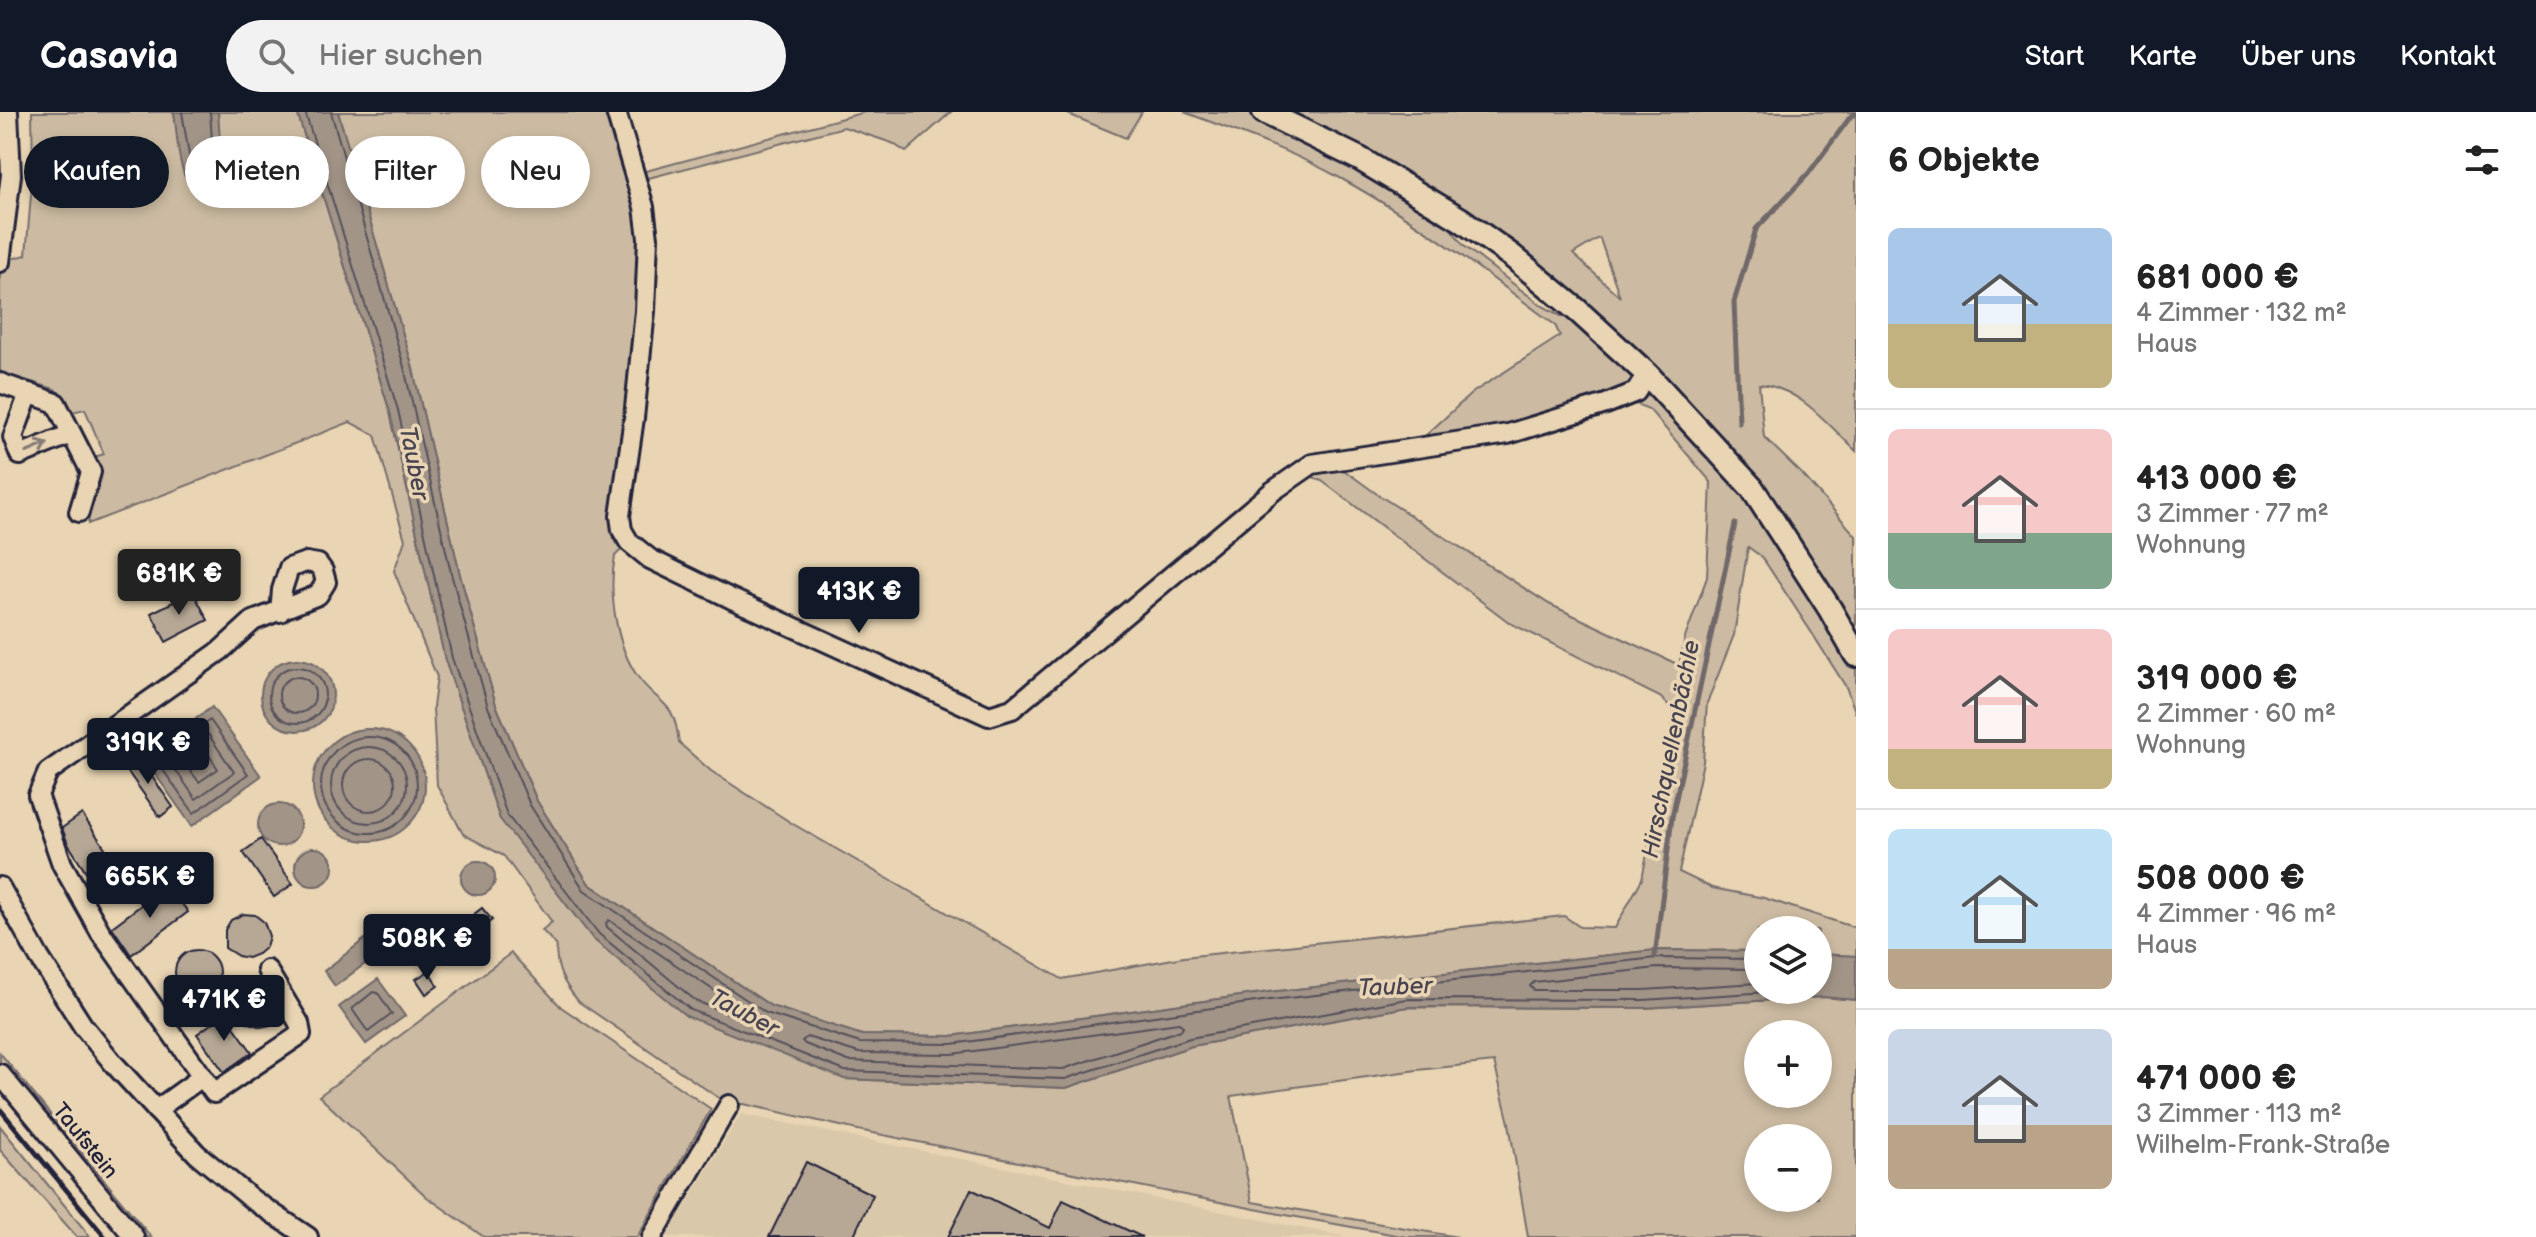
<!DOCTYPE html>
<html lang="de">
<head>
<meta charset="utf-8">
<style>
  body { margin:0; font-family:"Balsamiq Sans",sans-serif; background:#f2f2f2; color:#222; height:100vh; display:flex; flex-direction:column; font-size:30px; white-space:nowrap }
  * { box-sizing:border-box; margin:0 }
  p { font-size:26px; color:#767676 }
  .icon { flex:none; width:44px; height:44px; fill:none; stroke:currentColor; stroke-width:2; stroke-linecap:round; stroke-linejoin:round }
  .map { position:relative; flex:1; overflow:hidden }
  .sheet { display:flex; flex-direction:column; background:#fff; width:680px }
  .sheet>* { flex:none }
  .top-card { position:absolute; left:24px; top:24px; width:760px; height:72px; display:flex; gap:16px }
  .fabs { position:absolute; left:1744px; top:804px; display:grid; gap:16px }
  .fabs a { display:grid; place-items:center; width:88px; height:88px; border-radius:50%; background:#fff; box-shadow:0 4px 12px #0003; font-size:40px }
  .price { position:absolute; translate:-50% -68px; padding:0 18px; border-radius:8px; background:#111827; color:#fff; font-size:26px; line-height:52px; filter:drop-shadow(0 2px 4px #0008) }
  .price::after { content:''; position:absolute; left:50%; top:48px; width:24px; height:18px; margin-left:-12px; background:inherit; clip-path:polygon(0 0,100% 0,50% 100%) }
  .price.active { background:#222; color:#fff }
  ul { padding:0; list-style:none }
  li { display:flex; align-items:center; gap:24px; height:200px; padding:0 32px }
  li+li { border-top:2px solid #e0e0e0 }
  li span { display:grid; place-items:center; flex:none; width:224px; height:160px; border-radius:12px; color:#555 }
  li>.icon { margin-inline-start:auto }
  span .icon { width:96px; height:96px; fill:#fffc; stroke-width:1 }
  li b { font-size:34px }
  h2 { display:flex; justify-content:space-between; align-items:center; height:96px; padding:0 32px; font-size:34px }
  .pill { padding:0 28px; border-radius:36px; background:#fff; box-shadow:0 4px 12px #0003; font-size:28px; line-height:72px }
  .pill.active { background:#111827; color:#fff }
  header { display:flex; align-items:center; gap:48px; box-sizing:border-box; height:112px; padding:0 40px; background:#111827; color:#fff }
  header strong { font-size:38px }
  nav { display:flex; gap:44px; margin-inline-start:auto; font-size:28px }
  .search { width:560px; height:72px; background:#f2f2f2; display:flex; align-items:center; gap:20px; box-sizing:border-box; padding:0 28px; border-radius:44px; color:#767676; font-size:30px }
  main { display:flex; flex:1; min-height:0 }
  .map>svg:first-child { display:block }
</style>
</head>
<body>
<header>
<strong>Casavia</strong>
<div class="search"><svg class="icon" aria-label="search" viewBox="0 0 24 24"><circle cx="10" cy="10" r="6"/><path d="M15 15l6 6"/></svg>Hier suchen</div>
<nav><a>Start</a><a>Karte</a><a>Über uns</a><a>Kontakt</a></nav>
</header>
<main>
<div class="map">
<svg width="1856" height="1125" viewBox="0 0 1856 1125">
  <rect width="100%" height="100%" fill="#e9d5b3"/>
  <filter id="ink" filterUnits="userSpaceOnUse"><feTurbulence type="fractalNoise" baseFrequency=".0125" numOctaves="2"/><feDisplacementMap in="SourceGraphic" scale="16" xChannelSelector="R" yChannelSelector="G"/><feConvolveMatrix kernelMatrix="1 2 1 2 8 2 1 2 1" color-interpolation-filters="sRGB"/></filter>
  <g filter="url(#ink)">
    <!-- built -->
    <polygon fill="#dac8aa" points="741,1002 1346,1125 666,1125"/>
    <!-- green -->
    <g fill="#ccbba2" stroke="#776e6e" stroke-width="2" fill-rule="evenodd">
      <path d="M32 0H174L184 63 219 35 218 0H297L390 300 445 548 500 707 844 967 1066 976 1192 934 1408 895 1644 896 1823 885 1856 888V1125H1528L1509 1011 1494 950 1417 958 1231 984 1252 1090 1458 1125H1407L1280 1102 858 1018 744 992 729 993 579 890C563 871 556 858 556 833L542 818 552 810 504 744 463 722 437 673 433 595 437 565 394 459 405 428 375 323 350 310 88 412 97 361 91 346 104 342 85 297 72 300 55 277 2 261 0 258V150L26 143 33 59ZM1758 922H1818V982H1758ZM1758 1026H1818V1086H1758Z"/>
      <path d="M338 0H616L635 62 865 0H951L906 40 892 31 844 15 637 69 644 95 624 373 629 430 615 444C608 481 616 534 638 565 661 596 674 586 679 631L711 659 793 712 1062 867 1184 845 1564 804 1580 815 1615 816 1642 767 1675 599 1660 585 1510 511 1322 369 1300 359 1330 348 1377 382 1549 492 1679 553 1685 526 1707 465 1711 370 1649 297 1636 292H1606L1412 336 1472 281 1560 224 1555 213C1486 161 1418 109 1342 67 1292 39 1238 20 1184 0H1856V339C1827 312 1801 276 1759 272L1764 325 1803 363 1856 424V602L1846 575 1810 518 1762 445 1748 435 1734 523 1707 591 1703 650 1679 760 1712 776 1764 786 1856 816V844L1818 842V818H1758V839L1656 838 1269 880 951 924 862 923 771 894 589 772 537 689 496 593 460 463 412 253ZM1444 108 1591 212 1561 204 1541 193 1464 134ZM1599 126 1600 127 1620 185 1573 142Z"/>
      <polygon points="1063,0 1142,0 1126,26"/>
      <polygon points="511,841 561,895 711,997 637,1125 484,1125 427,1085 319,984"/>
      <polygon points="0,941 151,1125 134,1125 0,962"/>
      <polygon points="0,1014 83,1116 90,1125 77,1125 0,1038"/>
    </g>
    <!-- water -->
    <g fill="#a29588" stroke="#6f6769" stroke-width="2">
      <path d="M174 0H218L223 71 220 85C176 91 179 32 174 0Z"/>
      <polygon points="297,0 338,0 412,253 460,463 496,593 537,689 589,772 771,894 862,923 951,924 1269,880 1656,838 1758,839 1758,878 1818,878 1818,842 1856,844 1856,888 1823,885 1644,896 1408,895 1192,934 1066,976 844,967 686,904 593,827 500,707 445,548 390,300"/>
      <circle cx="297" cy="583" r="36"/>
      <polygon points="212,595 261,664 192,714 143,645"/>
      <circle cx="369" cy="673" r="56"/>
      <circle cx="279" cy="713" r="21"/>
      <circle cx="314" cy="755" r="19"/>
      <circle cx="478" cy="766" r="17"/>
      <circle cx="200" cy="774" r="13"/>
      <polygon points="441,803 450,816 417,840 408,827"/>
      <polygon points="365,827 377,843 335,874 324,859"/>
      <polygon points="378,867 405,904 366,932 339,895"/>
    </g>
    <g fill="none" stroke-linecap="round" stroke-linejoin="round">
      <!-- shore -->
      <g stroke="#55505a" stroke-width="2">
        <polyline points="182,0 192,61 197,72 209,78 213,76 215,70 210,0"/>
        <polyline points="305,0 398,298 452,546 507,703 599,822 691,898 845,959 1065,967 1190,926 1407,887 1643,888 1800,878"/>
        <polyline points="331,0 404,255 452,465 488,595 530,693 584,778 766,901 860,931 952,932 1270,888 1656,846 1758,847"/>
        <circle cx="297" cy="583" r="28"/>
        <circle cx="297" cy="583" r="18"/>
        <polygon points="210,608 248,662 194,701 155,647"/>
        <polygon points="208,622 234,660 196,687 169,649"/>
        <circle cx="369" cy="673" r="48"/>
        <circle cx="369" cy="673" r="38"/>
        <polygon points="202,639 207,640 218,657 199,670 186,653"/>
        <circle cx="369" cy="673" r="26"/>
        <polygon points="609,808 749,902 750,907 746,909 696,889 607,815 606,811"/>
        <polyline points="1758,857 1657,856 1534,870 1530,874 1534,878 1643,878 1758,871"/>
        <polygon points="373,880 378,881 392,902 368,920 352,897"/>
        <polygon points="1179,911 1183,914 1181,918 1063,957 848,949 805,932 802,929 807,925 859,941 952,942"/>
      </g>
      <!-- stream -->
      <g stroke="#6f6769" stroke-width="5">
        <polyline points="1739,310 1734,190 1756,117 1808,62 1851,4 1856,2"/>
        <polyline points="1655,844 1672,705 1735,412"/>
      </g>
    </g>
    <!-- building -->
    <g fill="#b7a895" stroke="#22223b" stroke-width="2">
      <polygon points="193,480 208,508 166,530 151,501"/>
      <polygon points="137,643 173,695 160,705 123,653"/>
      <polygon points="82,702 111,745 87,761 68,732 62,716"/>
      <polygon points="261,727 293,772 274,785 243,740"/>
      <polygon points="168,773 188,800 131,843 112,815"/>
      <polygon points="482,796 492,808 460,833 450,821"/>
      <polygon points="243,802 255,803 264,810 269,824 266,835 258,842 248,846 238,844 225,836 225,818 231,808"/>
      <circle cx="197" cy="860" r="22"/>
      <polygon points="429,859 438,874 426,882 416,867"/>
      <polygon points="258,884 269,884 279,901 270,913 261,915 247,910 250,891"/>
      <polygon points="225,902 252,940 224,960 197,922"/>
      <polygon points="806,1050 873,1083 853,1125 769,1125"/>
      <polygon points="971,1077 1050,1116 1063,1088 1142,1125 948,1125"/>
    </g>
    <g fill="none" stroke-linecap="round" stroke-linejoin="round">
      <!-- minor casing -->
      <g stroke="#22223b" stroke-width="24">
        <g id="minor">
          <polyline points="616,0 644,95 648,126 645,199 634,306 620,404 622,418 629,430 650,447 732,487 989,604 1012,597 1273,379 1312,352 1508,322 1606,292 1636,280 1647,262"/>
          <polyline points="0,150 11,63 8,0"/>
          <polyline points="0,271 56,291 91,360 79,400"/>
          <polyline points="29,281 13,325 20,343 71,322"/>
          <polyline points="0,775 39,845 83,914 114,952 197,1042 253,1088 308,1125"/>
          <polyline points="267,858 299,911 301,922 214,981 101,821 62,752 38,683 48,660 220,539 253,509 318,483 326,470 323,459 318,452 306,450 289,456 282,478 280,500"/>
          <polyline points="0,962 134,1125"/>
          <polyline points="156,998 202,965"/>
          <polyline points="652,1125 729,993"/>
        </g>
      </g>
      <!-- major casing -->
      <g stroke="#22223b" stroke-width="28">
        <polyline id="major" points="1264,0 1360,47 1460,107 1512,144 1578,199 1647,262 1752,376 1830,497 1856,543"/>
      </g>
      <!-- minor -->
      <use href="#minor" stroke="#e9d5b3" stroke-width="18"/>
      <!-- major -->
      <use href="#major" stroke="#e9d5b3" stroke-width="22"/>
      <!-- rail -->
      <polyline stroke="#22223b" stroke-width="5" points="0,997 105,1125"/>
    </g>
    <!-- one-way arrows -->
    <defs><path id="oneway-shaft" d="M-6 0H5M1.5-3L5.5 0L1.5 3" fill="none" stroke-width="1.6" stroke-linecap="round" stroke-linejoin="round" transform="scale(2)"/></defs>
    <use stroke="#867c77" href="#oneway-shaft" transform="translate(37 336) rotate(-23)"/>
  </g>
  <g text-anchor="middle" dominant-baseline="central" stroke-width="7" stroke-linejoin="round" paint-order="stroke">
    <!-- street labels -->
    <g font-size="22" fill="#22223b" stroke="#e9d5b3">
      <text transform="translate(85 1029) rotate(51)">Taufstein</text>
    </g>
    <!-- water labels -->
    <g font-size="24" font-style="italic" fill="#484452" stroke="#e9d5b3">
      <text transform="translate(414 351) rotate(79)">Tauber</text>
      <text transform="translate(1671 637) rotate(-79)">Hirschquellenbächle</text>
      <text transform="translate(1395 875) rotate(-2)">Tauber</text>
      <text transform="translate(744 901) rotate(28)">Tauber</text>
    </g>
  </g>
</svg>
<div class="fabs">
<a><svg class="icon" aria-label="layers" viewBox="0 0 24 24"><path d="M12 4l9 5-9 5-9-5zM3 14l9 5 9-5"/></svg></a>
<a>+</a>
<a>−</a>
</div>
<b class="price active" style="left:179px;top:505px">681K €</b>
<b class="price" style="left:859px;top:523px">413K €</b>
<b class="price" style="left:148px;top:674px">319K €</b>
<b class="price" style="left:150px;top:808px">665K €</b>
<b class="price" style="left:427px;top:870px">508K €</b>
<b class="price" style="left:224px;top:931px">471K €</b>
<div class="top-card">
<a class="pill active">Kaufen</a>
<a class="pill">Mieten</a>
<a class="pill">Filter</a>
<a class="pill">Neu</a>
</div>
</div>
<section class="sheet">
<h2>6 Objekte<svg class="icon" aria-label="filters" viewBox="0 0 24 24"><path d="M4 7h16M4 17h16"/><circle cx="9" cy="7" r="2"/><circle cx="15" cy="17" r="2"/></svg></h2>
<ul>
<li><span style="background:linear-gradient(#a9c7e8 60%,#c2b280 0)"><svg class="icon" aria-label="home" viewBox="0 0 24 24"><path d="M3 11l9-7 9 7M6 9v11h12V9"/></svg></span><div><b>681 000 €</b><p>4 Zimmer · 132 m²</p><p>Haus</p></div></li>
<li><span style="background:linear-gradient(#f6c9c9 65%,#7fa58c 0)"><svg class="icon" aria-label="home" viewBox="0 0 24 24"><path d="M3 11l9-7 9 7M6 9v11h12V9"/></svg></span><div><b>413 000 €</b><p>3 Zimmer · 77 m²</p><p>Wohnung</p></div></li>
<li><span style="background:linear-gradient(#f6c9c9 75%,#c2b280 0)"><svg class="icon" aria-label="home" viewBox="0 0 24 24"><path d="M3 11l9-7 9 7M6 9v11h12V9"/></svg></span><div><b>319 000 €</b><p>2 Zimmer · 60 m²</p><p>Wohnung</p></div></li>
<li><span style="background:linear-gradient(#bfe0f5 75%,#b9a48a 0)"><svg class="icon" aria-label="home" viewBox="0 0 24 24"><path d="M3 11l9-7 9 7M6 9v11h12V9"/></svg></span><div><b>508 000 €</b><p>4 Zimmer · 96 m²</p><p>Haus</p></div></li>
<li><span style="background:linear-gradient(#c9d6e8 60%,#b9a48a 0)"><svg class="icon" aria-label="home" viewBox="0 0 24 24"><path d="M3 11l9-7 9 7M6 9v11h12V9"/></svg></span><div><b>471 000 €</b><p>3 Zimmer · 113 m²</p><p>Wilhelm-Frank-Straße</p></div></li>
</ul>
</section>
</main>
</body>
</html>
